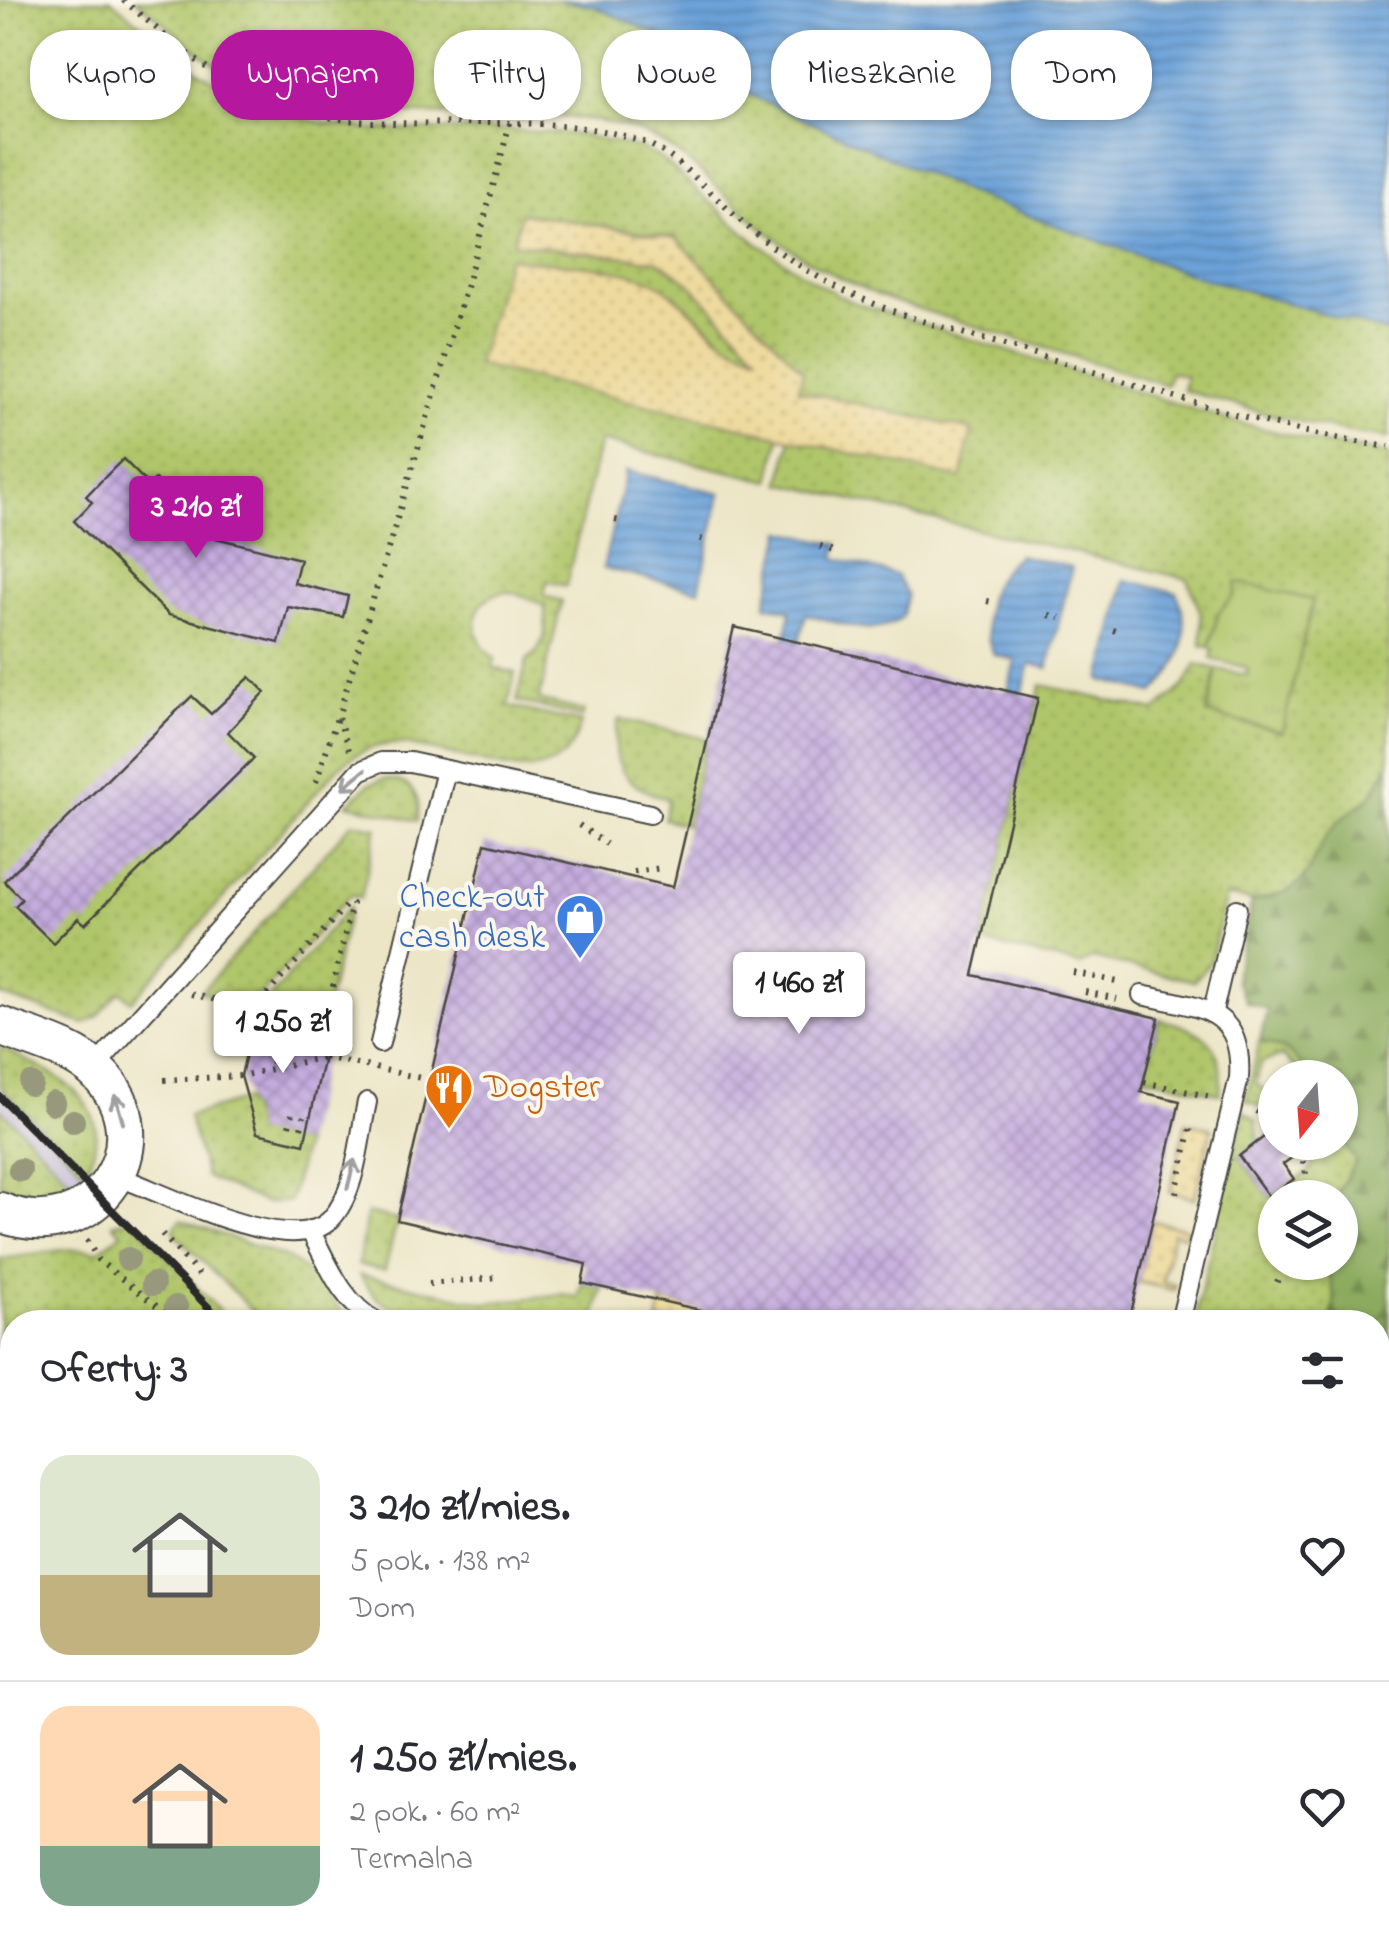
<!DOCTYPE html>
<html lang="pl">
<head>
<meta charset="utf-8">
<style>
  body { margin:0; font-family:"Indie Flower",sans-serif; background:#f2f2f3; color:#2b2b33; height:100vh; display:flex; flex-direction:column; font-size:38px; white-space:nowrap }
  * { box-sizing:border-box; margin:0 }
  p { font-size:32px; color:#7c7c81 }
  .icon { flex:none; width:55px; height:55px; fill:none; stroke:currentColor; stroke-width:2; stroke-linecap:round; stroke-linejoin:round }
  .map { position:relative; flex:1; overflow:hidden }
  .panel { position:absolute; left:0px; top:1310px; width:1390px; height:642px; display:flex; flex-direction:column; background:#fff; border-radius:40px 40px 0 0; box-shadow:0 2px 8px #0004 }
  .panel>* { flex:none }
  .hud { position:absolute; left:30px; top:30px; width:1330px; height:90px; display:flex; gap:20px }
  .needle { width:65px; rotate:197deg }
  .tools { position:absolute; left:1258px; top:1060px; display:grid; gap:20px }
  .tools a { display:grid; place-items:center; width:100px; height:100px; border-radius:50%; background:#fff; box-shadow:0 2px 8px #0004; font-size:50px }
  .price { position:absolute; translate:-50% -85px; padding:0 22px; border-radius:10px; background:#fff; color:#222; font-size:32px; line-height:65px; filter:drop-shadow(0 2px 5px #0008) }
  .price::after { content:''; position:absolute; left:50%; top:60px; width:30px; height:22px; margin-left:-15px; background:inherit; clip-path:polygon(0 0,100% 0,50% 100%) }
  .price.active { background:#b5179e; color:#fff }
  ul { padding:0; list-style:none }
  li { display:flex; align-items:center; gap:30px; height:250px; padding:0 40px }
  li+li { border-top:2px solid #e1e1e2 }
  li span { display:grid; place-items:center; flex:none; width:280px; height:200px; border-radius:30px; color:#555 }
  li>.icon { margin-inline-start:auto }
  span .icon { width:120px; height:120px; fill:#fffc; stroke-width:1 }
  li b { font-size:42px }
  h2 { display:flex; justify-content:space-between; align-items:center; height:120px; padding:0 40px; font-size:42px }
  .pill { padding:0 35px; border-radius:40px; background:#fff; box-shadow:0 2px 8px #0004; font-size:35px; line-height:90px }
  .pill.active { background:#b5179e; color:#fff }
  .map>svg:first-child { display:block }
</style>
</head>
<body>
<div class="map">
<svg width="1389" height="1951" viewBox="0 0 1389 1951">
  <defs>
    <pattern id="grass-dots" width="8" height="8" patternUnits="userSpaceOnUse" patternTransform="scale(2.5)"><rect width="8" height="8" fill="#b0c66a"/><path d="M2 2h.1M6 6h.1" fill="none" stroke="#98aa5c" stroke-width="1.8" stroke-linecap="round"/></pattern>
    <pattern id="forest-firs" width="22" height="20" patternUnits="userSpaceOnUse" patternTransform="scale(2.5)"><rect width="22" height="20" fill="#8cab5e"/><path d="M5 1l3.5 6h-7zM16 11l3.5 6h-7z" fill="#738b4e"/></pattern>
    <pattern id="sand-dots" width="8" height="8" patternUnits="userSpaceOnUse" patternTransform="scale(2.5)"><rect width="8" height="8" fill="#eeda9e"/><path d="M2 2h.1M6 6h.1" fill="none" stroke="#cb8" stroke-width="1.8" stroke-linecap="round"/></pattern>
    <pattern id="park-tufts" width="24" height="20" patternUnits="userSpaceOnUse" patternTransform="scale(2.5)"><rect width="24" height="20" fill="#b0c66a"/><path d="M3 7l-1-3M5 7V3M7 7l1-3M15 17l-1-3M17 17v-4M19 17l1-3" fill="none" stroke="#98aa5c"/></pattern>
    <pattern id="water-rules" width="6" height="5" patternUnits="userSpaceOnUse" patternTransform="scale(2.5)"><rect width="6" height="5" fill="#6ca2d9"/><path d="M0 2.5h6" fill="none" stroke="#5984b0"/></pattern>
    <pattern id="building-cross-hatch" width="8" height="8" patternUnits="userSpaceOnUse" patternTransform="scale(2.5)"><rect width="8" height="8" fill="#c4abdf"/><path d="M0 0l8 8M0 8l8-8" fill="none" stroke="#9f8bb5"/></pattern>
  </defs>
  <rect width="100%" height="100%" fill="#fbf7ec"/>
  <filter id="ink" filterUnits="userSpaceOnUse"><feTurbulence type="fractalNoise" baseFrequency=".01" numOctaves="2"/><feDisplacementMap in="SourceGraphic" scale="20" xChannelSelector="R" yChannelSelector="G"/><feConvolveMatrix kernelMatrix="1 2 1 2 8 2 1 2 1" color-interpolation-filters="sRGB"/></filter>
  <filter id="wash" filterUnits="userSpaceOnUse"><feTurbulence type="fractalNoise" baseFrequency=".0048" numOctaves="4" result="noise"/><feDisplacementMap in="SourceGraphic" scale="40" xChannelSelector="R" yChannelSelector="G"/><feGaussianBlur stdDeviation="2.25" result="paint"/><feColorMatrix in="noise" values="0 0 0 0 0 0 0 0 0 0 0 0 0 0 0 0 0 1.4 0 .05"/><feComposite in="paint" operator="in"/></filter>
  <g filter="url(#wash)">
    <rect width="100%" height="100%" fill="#ece5c6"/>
    <!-- railway -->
    <polygon fill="#c8bfd8" points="0,1087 84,1171 73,1183 0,1108"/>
    <!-- grass -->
    <g fill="url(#grass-dots)" stroke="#6e784a" stroke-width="2.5">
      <path d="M0 0H111L197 70 237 95 281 113 327 124 372 130H509L577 134 643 149 663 160 754 241 818 284 852 302 1228 420 1320 443 1389 454V765L1371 796 1338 822 1322 845 1309 875 1281 896 1252 901 1226 896 1210 963 1194 981 1093 958 1080 965 981 942 1041 685 1155 711 1184 686 1196 664 1217 669 1207 714 1282 732 1234 596 1219 612 1209 647 1202 646 1201 614 1188 579 781 483 791 439 961 478 798 390 676 238 522 213 513 243 658 261 687 281 758 356 734 349 673 294 644 277 477 365 780 436 770 481 600 441 566 586 547 581 544 596 562 601 539 700 584 711 582 717 517 701 527 660 535 654 545 636V606C533 601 521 592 507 592 469 594 467 639 495 658L493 668 515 673 508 706 581 723C565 781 524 771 478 761 454 755 431 750 407 744 378 742 358 750 336 770L132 1001 120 991 97 1017 84 1024 0 995Z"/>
      <path d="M136 0H558L593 6 669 39 752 96 973 195 1190 274 1389 333V438C1319 429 1251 410 1183 390L1186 376 1170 372 1166 385 893 301C846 283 800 259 761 227 719 192 682 144 628 128 583 114 531 116 484 115 403 113 321 119 246 82 205 62 171 28 136 0Z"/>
      <path d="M619 719 707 739 687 825 664 819 668 799C624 787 608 764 619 719Z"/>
      <path d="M384 779C410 779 423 796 417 821L348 804 369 784Z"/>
      <polygon points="353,822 377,828 361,898 350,895 253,1004 201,992"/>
      <polygon points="350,906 323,1021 262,1006"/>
      <path d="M1159 1019C1204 1030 1226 1043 1220 1094L1145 1076Z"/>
      <path d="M1260 1041C1284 1048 1297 1054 1308 1077H1296L1298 1070 1282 1056 1261 1063 1256 1084 1275 1098V1106L1270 1110 1246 1100Z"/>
      <path d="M0 1047C50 1072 126 1103 84 1171L0 1087Z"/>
      <polygon points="247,1099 257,1132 304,1144 290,1201 266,1203 206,1177 188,1116"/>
      <path d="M0 1108 73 1183C49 1200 24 1202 0 1184Z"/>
      <polygon points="1243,1111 1256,1120 1259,1141 1239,1156 1269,1197 1310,1171 1321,1143 1340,1142 1340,1138 1356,1161 1335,1197 1275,1198 1275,1262 1326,1263 1335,1297 1331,1322 1194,1322"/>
      <polygon points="367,1213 397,1220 385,1270 358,1265"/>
      <path d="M130 1218 230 1322H12V1940H258L255 1951H0V1259C31 1256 69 1245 98 1251L122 1233 113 1224Z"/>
      <path d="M181 1220 287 1258C316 1275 329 1299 351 1322H264L175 1234 174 1228Z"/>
      <path d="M360 1275 487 1303 563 1294 578 1298 582 1283 602 1287 594 1322C539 1322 433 1331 386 1304 374 1298 367 1287 360 1275Z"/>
      <polygon points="336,1940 418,1940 463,1951 382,1951"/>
    </g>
    <!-- forest -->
    <path fill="url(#forest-firs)" stroke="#5c6b44" stroke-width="2.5" d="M1389 765V1951H497L451 1940H1378V1322H1331L1335 1297 1326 1263 1340 1262V1198L1335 1197 1356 1161 1340 1138V1078L1308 1077C1297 1054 1284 1048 1260 1041L1267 1009 1246 1002 1236 982V971L1252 901C1323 889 1300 863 1338 822 1347 813 1359 807 1369 798 1377 789 1383 775 1389 765Z"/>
    <!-- sand -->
    <g fill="url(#sand-dots)" stroke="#8c8264" stroke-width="2.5">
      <path d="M521 213 676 238 803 371 798 390 972 430 961 479 477 365 508 258C546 263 624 265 656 283 692 303 714 348 757 354L687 281 658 261 513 243Z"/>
      <polygon points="1186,1122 1212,1128 1195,1198 1170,1192"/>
      <polygon points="1152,1221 1188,1229 1187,1236 1173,1233 1162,1281 1175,1285 1174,1290 1138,1282"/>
      <polygon points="662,1301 752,1322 658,1322"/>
    </g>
    <!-- park -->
    <g fill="url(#park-tufts)" stroke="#6e784a" stroke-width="2.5">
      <polygon points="1237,582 1313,600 1282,732 1207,714 1217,669 1247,675 1248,668 1211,659 1213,649 1209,647 1219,612 1234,596"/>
      <polygon points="1389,1902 1389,1951 1336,1951 1348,1940 1378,1940 1378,1913"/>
    </g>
    <!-- water -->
    <g fill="url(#water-rules)" stroke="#4c6682" stroke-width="2.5">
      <polygon points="558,0 1389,0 1389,333 1190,274 973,195 752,96 668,39 593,6"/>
      <polygon points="626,471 721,493 699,590 603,568"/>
      <path d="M783 531 838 544 835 558 896 575 907 595 902 617C877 641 836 621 806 614L799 642 785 639 791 611 766 605Z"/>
      <path d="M1018 555 1072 567 1048 668 1030 664 1022 694 1008 691 1015 660 994 655C977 617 987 582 1018 555Z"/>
      <path d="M1125 580 1176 592C1193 630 1183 664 1154 693L1101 680Z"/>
    </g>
    <g id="blocks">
      <!-- building -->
      <g fill="url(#building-cross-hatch)">
        <polygon points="123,459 149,485 155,479 212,537 300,559 294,583 348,596 343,617 288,607 279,643 169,615 74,521 92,502 86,496"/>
        <polygon points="734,627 1038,698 973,975 1159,1018 1141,1092 1180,1101 1129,1322 753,1322 582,1283 586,1264 397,1220 485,843 673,887"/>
        <polygon points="250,677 265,692 228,732 254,758 85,924 78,918 53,943 15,906 22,899 4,881 192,696 211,714"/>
        <polygon points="255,1013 330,1031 304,1144 257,1133 241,1076"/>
        <polygon points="1273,1130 1275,1142 1282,1142 1293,1157 1283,1164 1294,1179 1269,1197 1239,1156"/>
      </g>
    </g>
  </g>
  <g filter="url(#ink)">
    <use href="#blocks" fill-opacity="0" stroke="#484742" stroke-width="2.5"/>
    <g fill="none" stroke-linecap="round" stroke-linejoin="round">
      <!-- service casing -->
      <g stroke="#484742" stroke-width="22">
        <g id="service">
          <path d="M1142 995C1198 1008 1244 1006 1239 1078L1180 1322"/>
          <polyline points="1213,1011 1237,909"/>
          <polyline points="380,1043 446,770"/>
          <polyline points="94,1068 360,771 381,762 410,762 650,814"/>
          <path d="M114 1175C161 1191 292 1261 331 1219 357 1191 359 1138 367 1102"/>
          <path d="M310 1230C328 1264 342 1303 377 1322"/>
        </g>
      </g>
      <!-- minor casing -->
      <g stroke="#484742" stroke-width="42">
        <path id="minor" d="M0 1026C31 1039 73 1048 97 1072 167 1140 96 1251 0 1212"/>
      </g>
      <!-- path -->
      <g stroke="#484742" stroke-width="6" stroke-dasharray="2.5 8" stroke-linecap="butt">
        <path d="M123 0C165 35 206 74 258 97 378 149 515 101 638 140 679 153 717 202 750 229 775 250 803 269 831 284 895 318 970 334 1038 355 1154 390 1269 430 1389 447"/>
        <polyline points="615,520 625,522"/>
        <polyline points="700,539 710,542"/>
        <polyline points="820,547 836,551"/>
        <polyline points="987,601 997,603"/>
        <polyline points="1049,615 1060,618"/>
        <polyline points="1113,630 1122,633"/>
        <polyline points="349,750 338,717 467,284 510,123"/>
        <polyline points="316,782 337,718"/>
        <polyline points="579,825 606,844"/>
        <polyline points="634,872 661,868"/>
        <polyline points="1073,972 1122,983"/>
        <polyline points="1085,992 1117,999"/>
        <polyline points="191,994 254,1009 349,902 352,904 324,1025 261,1012 258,1022 275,1068"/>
        <polyline points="164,1080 241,1076 324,1057"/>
        <polyline points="1144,1082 1211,1097"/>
        <polyline points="1256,1111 1275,1123"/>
        <polyline points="1266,1118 1267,1135"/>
        <polyline points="289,1126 292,1114"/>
        <polyline points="301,1128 304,1116"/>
        <polyline points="1295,1142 1306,1170 1302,1198"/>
        <polyline points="1176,1193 1192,1123"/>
        <polyline points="162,1234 199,1275"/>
        <polyline points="87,1240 98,1260 177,1322"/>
        <polyline points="1277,1282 1286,1262"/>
        <polyline points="429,1284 501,1277"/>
        <polyline points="680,1322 684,1322"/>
        <polyline points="1146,1322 1147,1318"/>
        <polyline points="1378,1709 1389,1711"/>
        <polyline points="1378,1938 1389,1927"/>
        <polyline points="432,1940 478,1951"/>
        <polyline points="759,1940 765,1951"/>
        <polyline points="259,1951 262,1940"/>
        <polyline points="1363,1951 1375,1940"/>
      </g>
      <!-- service -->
      <use href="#service" stroke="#fff" stroke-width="18"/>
      <!-- minor -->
      <use href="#minor" stroke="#fff" stroke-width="38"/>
      <!-- rail -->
      <g stroke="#2b2b2b" stroke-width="8">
        <polyline points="0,1097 223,1322"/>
        <polyline points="1378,1634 1389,1626"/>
      </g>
      <!-- path-bridge -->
      <polyline stroke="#484742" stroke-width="6" stroke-dasharray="2.5 8" stroke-linecap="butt" points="324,1057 430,1080"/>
    </g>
    <!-- trees -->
    <g fill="#98997b">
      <circle cx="31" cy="1084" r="12"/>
      <circle cx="53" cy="1103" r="12"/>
      <circle cx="73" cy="1121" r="12"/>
      <circle cx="20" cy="1170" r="12"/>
      <circle cx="128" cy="1259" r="12"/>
      <circle cx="153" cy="1284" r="12"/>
      <circle cx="176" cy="1307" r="12"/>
    </g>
    <!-- one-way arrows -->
    <defs><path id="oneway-shaft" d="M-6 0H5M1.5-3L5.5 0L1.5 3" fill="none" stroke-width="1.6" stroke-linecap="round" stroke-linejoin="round" transform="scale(2.5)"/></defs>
    <g stroke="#a0a0a0">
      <use href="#oneway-shaft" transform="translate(354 779) rotate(141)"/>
      <use href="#oneway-shaft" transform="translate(119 1109) rotate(-106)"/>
      <use href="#oneway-shaft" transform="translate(351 1174) rotate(-76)"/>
    </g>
  </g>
  <!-- icons -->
  <defs>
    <g id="shop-pin" transform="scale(2.5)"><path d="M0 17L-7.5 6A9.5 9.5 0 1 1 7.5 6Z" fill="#3f7fe0" stroke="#fbf7ec"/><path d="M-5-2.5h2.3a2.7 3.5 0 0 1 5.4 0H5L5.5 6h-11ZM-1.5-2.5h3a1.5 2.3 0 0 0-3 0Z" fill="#fff"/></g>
    <g id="restaurant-pin" transform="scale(2.5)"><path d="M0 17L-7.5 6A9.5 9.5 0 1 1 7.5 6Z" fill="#e8710a" stroke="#fbf7ec"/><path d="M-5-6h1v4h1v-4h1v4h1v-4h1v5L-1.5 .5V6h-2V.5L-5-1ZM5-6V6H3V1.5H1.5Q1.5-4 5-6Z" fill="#fff"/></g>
  </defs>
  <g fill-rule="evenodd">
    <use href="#shop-pin" x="580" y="918"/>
    <use href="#restaurant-pin" x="449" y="1088"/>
  </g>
  <g text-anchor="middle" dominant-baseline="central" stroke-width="8" stroke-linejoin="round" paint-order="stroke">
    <!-- shop labels -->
    <g font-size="35" fill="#366cbe" stroke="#fbf7ec" text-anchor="end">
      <text x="545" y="898">Check-out<tspan x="545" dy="40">cash desk</tspan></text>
    </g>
    <!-- food labels -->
    <g font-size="35" fill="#c56008" stroke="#fbf7ec" text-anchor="start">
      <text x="484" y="1088">Dogster</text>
    </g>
  </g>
</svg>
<div class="tools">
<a><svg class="needle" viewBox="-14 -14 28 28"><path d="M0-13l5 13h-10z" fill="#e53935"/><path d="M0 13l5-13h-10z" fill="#7c7c81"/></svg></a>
<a><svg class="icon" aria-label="layers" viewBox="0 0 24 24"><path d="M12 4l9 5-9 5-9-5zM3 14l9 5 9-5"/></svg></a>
</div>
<b class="price active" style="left:196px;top:561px">3 210 zł</b>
<b class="price" style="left:799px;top:1037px">1 460 zł</b>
<b class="price" style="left:283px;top:1076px">1 250 zł</b>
<div class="hud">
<a class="pill">Kupno</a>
<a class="pill active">Wynajem</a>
<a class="pill">Filtry</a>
<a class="pill">Nowe</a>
<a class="pill">Mieszkanie</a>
<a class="pill">Dom</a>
</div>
<section class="panel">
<h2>Oferty: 3<svg class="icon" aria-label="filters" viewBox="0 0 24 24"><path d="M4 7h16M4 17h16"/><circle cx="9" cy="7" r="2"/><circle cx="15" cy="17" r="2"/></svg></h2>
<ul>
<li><span style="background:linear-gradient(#dfe7d0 60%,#c2b280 0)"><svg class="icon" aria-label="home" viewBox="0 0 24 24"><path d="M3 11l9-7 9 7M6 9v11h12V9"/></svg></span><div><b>3 210 zł/mies.</b><p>5 pok. · 138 m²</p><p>Dom</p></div><svg class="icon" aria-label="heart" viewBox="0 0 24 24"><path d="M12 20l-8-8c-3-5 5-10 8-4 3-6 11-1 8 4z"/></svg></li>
<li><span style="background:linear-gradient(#ffd9b3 70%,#7fa58c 0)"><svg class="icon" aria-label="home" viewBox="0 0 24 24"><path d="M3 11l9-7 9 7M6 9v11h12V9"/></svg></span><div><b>1 250 zł/mies.</b><p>2 pok. · 60 m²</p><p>Termalna</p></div><svg class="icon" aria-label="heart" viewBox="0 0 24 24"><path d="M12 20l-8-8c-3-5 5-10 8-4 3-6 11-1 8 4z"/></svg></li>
</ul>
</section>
</div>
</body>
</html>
